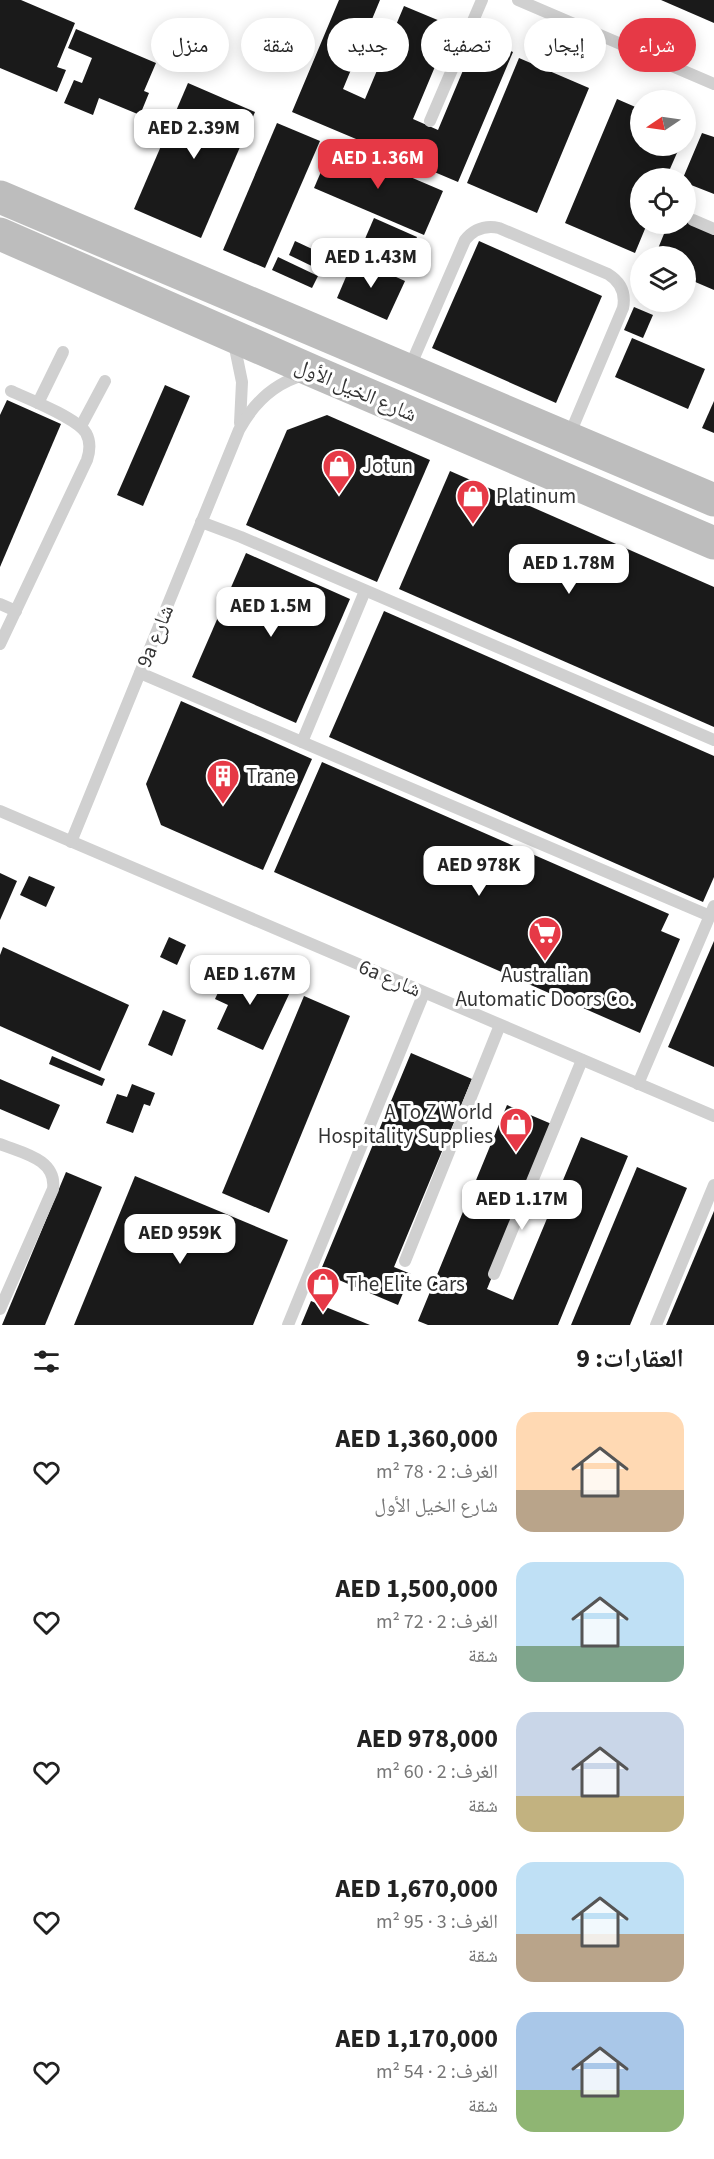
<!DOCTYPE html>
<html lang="ar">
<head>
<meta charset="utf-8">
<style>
  body { margin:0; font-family:"Source Sans 3","Noto Naskh Arabic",sans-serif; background:#f6f6f6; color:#222; direction:rtl; height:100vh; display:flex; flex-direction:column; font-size:22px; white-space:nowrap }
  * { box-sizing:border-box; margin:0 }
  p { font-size:20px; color:#767676 }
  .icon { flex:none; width:33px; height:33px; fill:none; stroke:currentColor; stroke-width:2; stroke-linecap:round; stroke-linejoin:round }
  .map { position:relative; height:1325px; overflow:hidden; direction:ltr }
  .sheet { display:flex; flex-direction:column; background:#fff; flex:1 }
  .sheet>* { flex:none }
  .top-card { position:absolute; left:18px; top:18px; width:678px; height:54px; direction:rtl; display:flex; gap:12px }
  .needle { width:39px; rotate:257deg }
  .fabs { position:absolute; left:630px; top:90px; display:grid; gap:12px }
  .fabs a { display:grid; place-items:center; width:66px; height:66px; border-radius:50%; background:#fff; box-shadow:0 3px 15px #0003; font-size:30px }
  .price { position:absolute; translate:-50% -51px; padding:0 14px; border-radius:12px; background:#fff; color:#222; font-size:20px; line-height:39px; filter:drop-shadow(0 2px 3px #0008) }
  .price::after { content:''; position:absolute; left:50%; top:36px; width:18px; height:14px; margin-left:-9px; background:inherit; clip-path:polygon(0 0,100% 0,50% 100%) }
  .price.selected { background:#e63946; color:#fff }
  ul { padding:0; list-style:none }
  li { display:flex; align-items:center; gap:18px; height:150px; padding:0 30px }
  li span { display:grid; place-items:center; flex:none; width:168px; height:120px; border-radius:18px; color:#555 }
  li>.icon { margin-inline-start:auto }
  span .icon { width:72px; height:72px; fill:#fffc; stroke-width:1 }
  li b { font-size:26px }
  h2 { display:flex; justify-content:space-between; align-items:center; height:72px; padding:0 30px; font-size:26px }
  .tag { padding:0 21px; border-radius:27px; background:#fff; box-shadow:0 3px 15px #0003; font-size:21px; line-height:54px }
  .tag.selected { background:#e63946; color:#fff }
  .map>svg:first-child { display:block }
</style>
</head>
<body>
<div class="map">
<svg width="714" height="1325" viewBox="0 0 714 1325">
  <rect width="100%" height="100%" fill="#fff"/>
  <!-- building -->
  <g fill="#1a1a1a">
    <polygon points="0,0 21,0 75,23 57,67 66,70 57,92 0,68"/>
    <polygon points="339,0 380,0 343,89 365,99 404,6 452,26 413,119 438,130 477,37 513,52 458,182 292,112"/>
    <polygon points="661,0 714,0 714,23"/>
    <polygon points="76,29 156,63 144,91 149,93 140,115 99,98 93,115 64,103 74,80 82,83 92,58 68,48"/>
    <polygon points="519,58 589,88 537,213 467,183"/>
    <polygon points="188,83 255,112 201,238 134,209"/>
    <polygon points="617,99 640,109 640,146 680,146 666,178 640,178 640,224 647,224 635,253 565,223"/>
    <polygon points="277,123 320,141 265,268 223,250"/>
    <polygon points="702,133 714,137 714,194 686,183 686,178 683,178"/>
    <polygon points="333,144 443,191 424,235 314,188"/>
    <polygon points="374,218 417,237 401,274 358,255"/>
    <polygon points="686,221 714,233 714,290 686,278 686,256 655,256 668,224 686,224"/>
    <polygon points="295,241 325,255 318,269 289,255"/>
    <polygon points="479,241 602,296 556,403 432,348"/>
    <polygon points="278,257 318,276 312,288 272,270"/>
    <polygon points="354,258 405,281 387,320 337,298"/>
    <polygon points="634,307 653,315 643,338 624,330"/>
    <polygon points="632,338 705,369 688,409 615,377"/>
    <polygon points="165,385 190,396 143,506 117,495"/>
    <polygon points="7,400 61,424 0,567 0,415"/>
    <polygon points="714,401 714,433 702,428"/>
    <polygon points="327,415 430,460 377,582 246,525 287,430"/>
    <polygon points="450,471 714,587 714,727 399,589"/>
    <polygon points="246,553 350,599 296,723 192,677"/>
    <polygon points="384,611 714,756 714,877 703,902 329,737"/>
    <polygon points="181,701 312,759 263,870 161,825 146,784"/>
    <polygon points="322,762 669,914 661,931 680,939 640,1033 274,872"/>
    <polygon points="0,873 17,881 0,920"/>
    <polygon points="29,876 55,887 46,907 20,895"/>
    <polygon points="169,937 186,945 177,965 160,957"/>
    <polygon points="714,941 714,1067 668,1047"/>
    <polygon points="3,947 129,1005 100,1071 0,1026 0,955"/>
    <polygon points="232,963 291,990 263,1050 217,1029 228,1005 215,999"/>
    <polygon points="304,996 350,1016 269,1213 222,1193"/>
    <polygon points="163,1010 186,1020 172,1056 148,1045"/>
    <polygon points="411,1053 472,1079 394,1267 411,1274 398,1305 320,1272"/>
    <polygon points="52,1056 105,1079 102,1086 49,1064"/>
    <polygon points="0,1079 60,1105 49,1130 0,1109"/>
    <polygon points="132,1084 155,1093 150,1106 144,1104 133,1133 106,1123 117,1094 127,1097"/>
    <polygon points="507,1105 554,1125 487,1289 513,1300 581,1137 628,1156 558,1325 428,1325 418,1321"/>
    <polygon points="637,1167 687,1188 630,1325 571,1325"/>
    <polygon points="66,1172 102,1187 45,1325 2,1325"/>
    <polygon points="135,1176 288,1240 253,1325 74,1325"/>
    <polygon points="714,1211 714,1325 666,1325"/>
    <polygon points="311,1301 370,1325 301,1325"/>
  </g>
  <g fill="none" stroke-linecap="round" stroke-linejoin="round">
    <!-- service -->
    <g stroke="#d0d0d0" stroke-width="12">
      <polyline points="518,0 714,84"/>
      <polyline points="430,121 482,0"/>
      <polyline points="693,220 714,229"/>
      <polyline points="234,343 242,382 240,423"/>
      <path d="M409 369 465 240C474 229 485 225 499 228L608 274C621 282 626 293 623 308L569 436"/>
      <polyline points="38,403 63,352"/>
      <polyline points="81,426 105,381"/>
      <polyline points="201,522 241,537 714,740"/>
      <polyline points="0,604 16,611"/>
      <path d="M0 644 87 460C90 451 91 442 86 433 77 418 29 399 11 391"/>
      <polyline points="140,673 710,916"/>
      <polyline points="302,742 365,591"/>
      <polyline points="0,811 714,1116"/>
      <path d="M71 842 239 430C253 404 274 383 304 375"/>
      <polyline points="638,1084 714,906"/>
      <path d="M0 1144C22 1153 57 1159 53 1189L0 1309"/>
      <polyline points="405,1261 500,1025"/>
      <polyline points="494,1274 582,1060"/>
      <polyline points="288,1325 424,993"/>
      <polyline points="656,1325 714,1185"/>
    </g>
    <!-- secondary -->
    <g stroke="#bdbdbd" stroke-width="33">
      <polyline points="0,197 714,500"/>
      <polyline points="0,234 315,372 714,543"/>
    </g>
  </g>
  <!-- icons -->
  <defs>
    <g id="shop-pin" transform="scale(1.725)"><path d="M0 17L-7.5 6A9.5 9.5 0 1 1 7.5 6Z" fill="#e63946" stroke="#fff"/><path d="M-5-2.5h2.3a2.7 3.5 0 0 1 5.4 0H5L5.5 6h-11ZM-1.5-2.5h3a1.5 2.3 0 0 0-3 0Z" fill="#fff"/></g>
    <g id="building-pin" transform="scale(1.725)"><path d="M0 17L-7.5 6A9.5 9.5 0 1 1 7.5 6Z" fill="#e63946" stroke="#fff"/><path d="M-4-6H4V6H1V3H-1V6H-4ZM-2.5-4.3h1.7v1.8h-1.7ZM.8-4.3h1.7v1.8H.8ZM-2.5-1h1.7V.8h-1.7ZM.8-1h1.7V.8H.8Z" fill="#fff"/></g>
    <g id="supermarket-pin" transform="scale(1.725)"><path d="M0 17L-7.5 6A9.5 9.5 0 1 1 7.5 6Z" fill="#e63946" stroke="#fff"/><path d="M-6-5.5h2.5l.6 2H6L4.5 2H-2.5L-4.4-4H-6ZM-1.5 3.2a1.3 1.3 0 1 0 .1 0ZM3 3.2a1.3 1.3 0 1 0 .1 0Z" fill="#fff"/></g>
  </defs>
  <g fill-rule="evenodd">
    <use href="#shop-pin" x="339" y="466"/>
    <use href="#shop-pin" x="473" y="496"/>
    <use href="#building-pin" x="223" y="776"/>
    <use href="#supermarket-pin" x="545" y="933"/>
    <use href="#shop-pin" x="516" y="1124"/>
    <use href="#shop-pin" x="323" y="1284"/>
  </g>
  <g text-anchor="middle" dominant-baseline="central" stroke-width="6" stroke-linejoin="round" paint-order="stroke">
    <!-- street labels -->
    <g font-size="21" fill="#333" stroke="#fff">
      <text transform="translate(356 390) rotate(23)">شارع الخيل الأول</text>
      <text transform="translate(155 636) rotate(-68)">9a شارع</text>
      <text transform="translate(390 978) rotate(23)">6a شارع</text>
    </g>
    <!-- poi labels -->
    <g font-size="21" fill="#333" stroke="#fff" text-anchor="start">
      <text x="362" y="466">Jotun</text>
      <text x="496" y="496">Platinum</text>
      <text x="246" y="776">Trane</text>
      <text x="545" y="975" text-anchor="middle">Australian<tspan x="545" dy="24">Automatic Doors Co.</tspan></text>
      <text x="493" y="1112" text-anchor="end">A To Z World<tspan x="493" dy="24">Hospitality Supplies</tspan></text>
      <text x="346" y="1284">The Elite Cars</text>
    </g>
  </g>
</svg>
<div class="fabs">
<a><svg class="needle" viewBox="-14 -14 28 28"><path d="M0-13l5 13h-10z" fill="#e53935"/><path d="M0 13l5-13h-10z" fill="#767676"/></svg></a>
<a><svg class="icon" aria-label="locate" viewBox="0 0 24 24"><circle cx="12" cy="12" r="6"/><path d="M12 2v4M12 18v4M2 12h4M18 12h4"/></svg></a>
<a><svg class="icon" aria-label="layers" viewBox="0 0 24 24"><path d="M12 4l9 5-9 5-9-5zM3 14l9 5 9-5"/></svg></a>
</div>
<b class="price" style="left:194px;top:160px">AED 2.39M</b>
<b class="price selected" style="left:378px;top:190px">AED 1.36M</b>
<b class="price" style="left:371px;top:289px">AED 1.43M</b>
<b class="price" style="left:569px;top:595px">AED 1.78M</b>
<b class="price" style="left:271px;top:638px">AED 1.5M</b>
<b class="price" style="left:479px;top:897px">AED 978K</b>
<b class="price" style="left:250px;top:1006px">AED 1.67M</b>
<b class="price" style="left:522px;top:1231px">AED 1.17M</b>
<b class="price" style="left:180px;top:1265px">AED 959K</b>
<div class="top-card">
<a class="tag selected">شراء</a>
<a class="tag">إيجار</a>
<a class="tag">تصفية</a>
<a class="tag">جديد</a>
<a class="tag">شقة</a>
<a class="tag">منزل</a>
</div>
</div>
<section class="sheet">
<h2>العقارات: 9<svg class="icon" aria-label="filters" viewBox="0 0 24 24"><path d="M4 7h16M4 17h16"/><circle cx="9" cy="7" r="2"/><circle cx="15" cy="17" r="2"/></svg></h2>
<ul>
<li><span style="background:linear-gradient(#ffd9b3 65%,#b9a48a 0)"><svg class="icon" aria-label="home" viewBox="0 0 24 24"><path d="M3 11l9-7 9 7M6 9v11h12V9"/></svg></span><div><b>AED 1,360,000</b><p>الغرف: 2 · 78 m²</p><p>شارع الخيل الأول</p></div><svg class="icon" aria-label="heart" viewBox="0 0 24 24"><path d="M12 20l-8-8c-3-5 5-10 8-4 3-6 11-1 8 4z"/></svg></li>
<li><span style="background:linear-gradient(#bfe0f5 70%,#7fa58c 0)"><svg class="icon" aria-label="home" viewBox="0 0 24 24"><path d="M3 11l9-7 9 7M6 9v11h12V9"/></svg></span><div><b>AED 1,500,000</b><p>الغرف: 2 · 72 m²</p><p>شقة</p></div><svg class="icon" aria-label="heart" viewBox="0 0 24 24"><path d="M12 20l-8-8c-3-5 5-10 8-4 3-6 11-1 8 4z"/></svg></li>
<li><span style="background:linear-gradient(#c9d6e8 70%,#c2b280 0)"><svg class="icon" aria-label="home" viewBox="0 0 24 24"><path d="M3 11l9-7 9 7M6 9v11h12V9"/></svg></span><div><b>AED 978,000</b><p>الغرف: 2 · 60 m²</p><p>شقة</p></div><svg class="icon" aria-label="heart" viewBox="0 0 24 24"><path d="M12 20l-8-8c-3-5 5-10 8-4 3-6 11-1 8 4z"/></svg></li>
<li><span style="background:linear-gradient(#bfe0f5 60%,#b9a48a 0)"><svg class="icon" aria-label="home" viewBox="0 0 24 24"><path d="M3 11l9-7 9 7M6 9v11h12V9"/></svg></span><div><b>AED 1,670,000</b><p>الغرف: 3 · 95 m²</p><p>شقة</p></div><svg class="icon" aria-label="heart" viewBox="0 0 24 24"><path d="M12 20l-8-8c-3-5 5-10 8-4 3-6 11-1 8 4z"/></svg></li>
<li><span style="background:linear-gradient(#a9c7e8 65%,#8fb573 0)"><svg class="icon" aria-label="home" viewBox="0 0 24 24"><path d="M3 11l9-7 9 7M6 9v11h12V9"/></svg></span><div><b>AED 1,170,000</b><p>الغرف: 2 · 54 m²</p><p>شقة</p></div><svg class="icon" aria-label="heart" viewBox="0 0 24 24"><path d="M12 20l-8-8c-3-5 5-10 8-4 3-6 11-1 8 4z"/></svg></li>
</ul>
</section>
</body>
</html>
